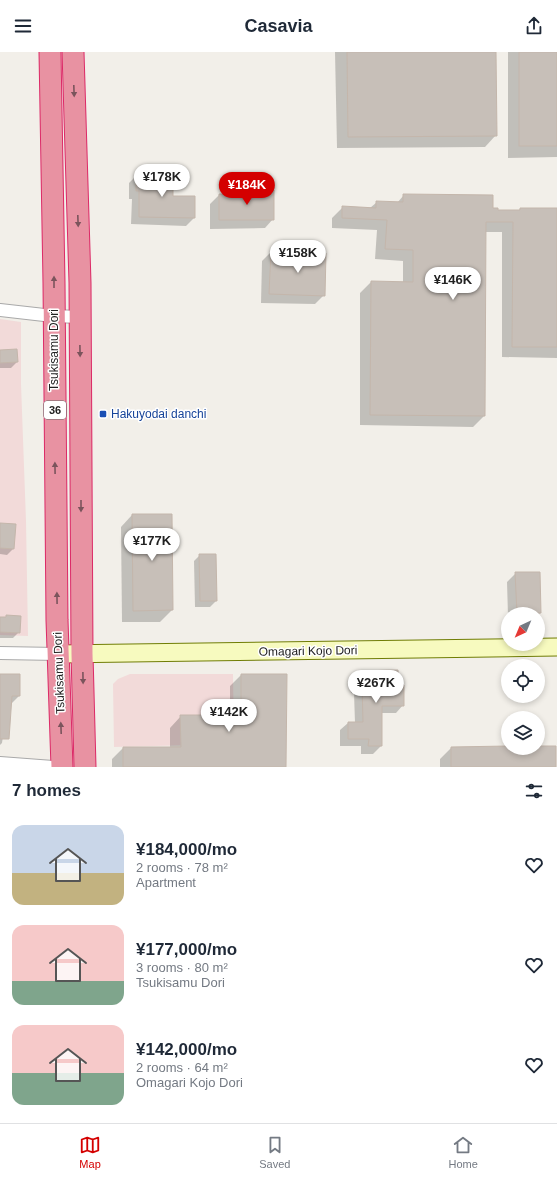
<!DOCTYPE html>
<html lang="en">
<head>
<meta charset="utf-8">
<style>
  body { margin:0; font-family:Arial,sans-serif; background:#f2f2f3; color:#1f2937; height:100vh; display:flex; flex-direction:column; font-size:15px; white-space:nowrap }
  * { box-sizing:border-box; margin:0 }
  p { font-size:13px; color:#747a83 }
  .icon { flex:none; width:22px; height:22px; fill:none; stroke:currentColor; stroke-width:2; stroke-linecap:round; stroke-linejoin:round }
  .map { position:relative; height:715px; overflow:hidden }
  .sheet { display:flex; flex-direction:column; background:#fff; flex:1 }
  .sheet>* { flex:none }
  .needle { width:26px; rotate:224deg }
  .tools { position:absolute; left:501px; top:555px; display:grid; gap:8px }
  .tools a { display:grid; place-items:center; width:44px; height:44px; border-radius:50%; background:#fff; box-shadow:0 2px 6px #0003; font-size:20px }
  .price { position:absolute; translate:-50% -34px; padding:0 9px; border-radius:14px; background:#fff; color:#222; font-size:13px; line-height:26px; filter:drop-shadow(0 1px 2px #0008) }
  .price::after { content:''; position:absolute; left:50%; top:24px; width:12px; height:9px; margin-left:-6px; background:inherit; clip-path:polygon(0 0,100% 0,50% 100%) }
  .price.selected { background:#d40000; color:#fff }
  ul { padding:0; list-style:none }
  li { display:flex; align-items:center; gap:12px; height:100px; padding:0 12px }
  li span { display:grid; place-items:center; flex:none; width:112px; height:80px; border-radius:12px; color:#555 }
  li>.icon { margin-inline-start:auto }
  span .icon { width:48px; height:48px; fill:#fffc; stroke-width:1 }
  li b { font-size:17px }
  h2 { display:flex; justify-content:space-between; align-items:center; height:48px; padding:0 12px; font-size:17px }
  header { display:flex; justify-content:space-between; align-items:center; height:52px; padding:0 12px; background:#fff; font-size:18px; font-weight:600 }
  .tab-bar { display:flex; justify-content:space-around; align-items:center; height:56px; border-top:1px solid #e0e1e3; background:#fff; font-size:11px; color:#747a83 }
  .tab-bar a { display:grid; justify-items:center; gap:2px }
  .tab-bar .selected { color:#d40000 }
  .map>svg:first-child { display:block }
</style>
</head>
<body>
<header><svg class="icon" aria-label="menu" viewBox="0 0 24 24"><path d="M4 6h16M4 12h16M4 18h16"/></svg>Casavia<svg class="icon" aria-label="share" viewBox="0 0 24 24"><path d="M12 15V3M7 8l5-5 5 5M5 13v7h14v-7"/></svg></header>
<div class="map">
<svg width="557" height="715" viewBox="0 0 557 715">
  <rect width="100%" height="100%" fill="#f2efe9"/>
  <!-- commercial -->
  <g fill="#f2dad9">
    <polygon points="0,267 21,270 21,332 26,469 28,584 0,583"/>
    <polygon points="130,622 233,622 234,692 114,695 113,632 118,627"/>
  </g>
  <!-- shadow -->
  <g fill="#0003">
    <polygon points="335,0 495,0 496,83 485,95 337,96"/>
    <polygon points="508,0 557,0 557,105 508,106"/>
    <polygon points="137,123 172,145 194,166 186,174 131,172 132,147 129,147 129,131"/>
    <polygon points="245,139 273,167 265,176 210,177 210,152 219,143 242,143"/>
    <polygon points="404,143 492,157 497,159 518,159 520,157 557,157 557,306 502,305 502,180 485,180 484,364 473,375 360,373 360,241 371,230 403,231 403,209 375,207 377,178 332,176 332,166 343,155 370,156 377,150 397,151"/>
    <polygon points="271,200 324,243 315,252 261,251 262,209"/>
    <polygon points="0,299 17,310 11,316 0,316"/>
    <polygon points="132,463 171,463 172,558 160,570 122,570 121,475"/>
    <polygon points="0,472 13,497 7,503 0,502"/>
    <polygon points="200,503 216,549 210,555 195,555 194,509"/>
    <polygon points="516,521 540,561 538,563 508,562 508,564 507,530"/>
    <polygon points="0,566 19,580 13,586 0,586"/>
    <polygon points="358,620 398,634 403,653 396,661 381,661 381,694 373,702 361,702 361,694 340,694 340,678 348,671 355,671 354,641 351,641 350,628"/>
    <polygon points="0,623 19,644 11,652 3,684 2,691 0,693"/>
    <polygon points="241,623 285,715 112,715 112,707 123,696 170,696 170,676 181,664 230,664 230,634"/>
    <polygon points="508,695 538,696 538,695 555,715 440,715 440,707 451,696"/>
  </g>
  <!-- building -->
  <g fill="#c7bfb8" stroke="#c4b6ab">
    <polygon points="347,0 496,0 497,84 348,85"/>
    <rect x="519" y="0" width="38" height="94"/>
    <polygon points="136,122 173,123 173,144 195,144 195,166 139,165 139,139 136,139"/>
    <polygon points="245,138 274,138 274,168 219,168 219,142 245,142"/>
    <polygon points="403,142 493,143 493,156 498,156 498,158 520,158 520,156 557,156 557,295 512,295 513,170 486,170 485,364 370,363 371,229 413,230 413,198 385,197 387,168 342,166 342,154 376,156 376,149 403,150"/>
    <polygon points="271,199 326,201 325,244 269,242"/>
    <polygon points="17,297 18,310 0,311 0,298"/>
    <polygon points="132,462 172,462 173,558 133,559"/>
    <polygon points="0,471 16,472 14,497 0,496"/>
    <polygon points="199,502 216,502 217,549 200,549"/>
    <polygon points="515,520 540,520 541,561 517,562"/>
    <polygon points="6,563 21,564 20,581 0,580 0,565 6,565"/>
    <polygon points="398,618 399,633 404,633 404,654 382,654 382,694 368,694 369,687 348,687 348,670 363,670 362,633 358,633 358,619"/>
    <polygon points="0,622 20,622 20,644 12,644 9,687 0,687"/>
    <polygon points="241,622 287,622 286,715 123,715 123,695 181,695 180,663 241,663"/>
    <polygon points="508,694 508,696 538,696 538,694 556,694 556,715 451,715 451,695"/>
  </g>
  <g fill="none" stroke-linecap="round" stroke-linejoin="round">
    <!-- street casing -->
    <g stroke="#a9a9a9" stroke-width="14">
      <g id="street">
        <polyline points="0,258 53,264 80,265"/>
        <polyline points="0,601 58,602"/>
        <polyline points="0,711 53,715"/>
      </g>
    </g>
    <!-- secondary casing -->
    <g stroke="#707d05" stroke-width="19">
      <polyline id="secondary" points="58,602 557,595"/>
    </g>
    <!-- highway casing -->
    <g stroke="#dc2a67" stroke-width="23">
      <g id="highway">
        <polyline points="50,0 54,231 57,568 62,715"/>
        <polyline points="73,0 80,231 82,602 85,715"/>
      </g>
    </g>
    <!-- street -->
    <use href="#street" stroke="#fff" stroke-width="12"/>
    <!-- secondary -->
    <use href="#secondary" stroke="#f7fabf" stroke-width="17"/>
    <!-- highway -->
    <use href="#highway" stroke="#e892a2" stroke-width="21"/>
  </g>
  <!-- one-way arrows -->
  <defs><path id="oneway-solid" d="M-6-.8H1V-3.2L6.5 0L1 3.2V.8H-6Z"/></defs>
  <g fill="#7b545c">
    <use href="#oneway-solid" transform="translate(74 39) rotate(88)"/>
    <use href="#oneway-solid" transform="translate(78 169) rotate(88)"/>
    <use href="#oneway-solid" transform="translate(54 230) rotate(-90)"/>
    <use href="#oneway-solid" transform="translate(80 299) rotate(89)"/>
    <use href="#oneway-solid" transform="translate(55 416) rotate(-91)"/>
    <use href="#oneway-solid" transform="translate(81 454) rotate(90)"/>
    <use href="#oneway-solid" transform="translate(57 546) rotate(-91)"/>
    <use href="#oneway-solid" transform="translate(83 626) rotate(89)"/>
    <use href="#oneway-solid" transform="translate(61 676) rotate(-92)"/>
  </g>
  <!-- markers -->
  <rect fill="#1a4fb4" stroke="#fff" stroke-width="1.5" x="99" y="358" width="8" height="8" rx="2"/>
  <g text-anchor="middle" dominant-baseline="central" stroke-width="3" stroke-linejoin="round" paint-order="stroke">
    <!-- shield labels -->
    <rect fill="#fff" stroke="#646464" stroke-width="1" x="44" y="349" width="22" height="18" rx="3"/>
    <g font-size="11" font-weight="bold" fill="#222">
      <text x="55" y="358">36</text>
    </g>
    <!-- street labels -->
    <g font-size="12" fill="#222" stroke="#fff">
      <text transform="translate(54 298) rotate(-90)">Tsukisamu Dori</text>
      <text transform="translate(308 599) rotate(-1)">Omagari Kojo Dori</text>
      <text transform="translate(59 621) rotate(-92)">Tsukisamu Dori</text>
    </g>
    <!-- transit labels -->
    <g font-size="12" fill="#164399" stroke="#fff" text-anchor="start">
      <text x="111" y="362">Hakuyodai danchi</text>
    </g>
  </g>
</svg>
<div class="tools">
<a><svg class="needle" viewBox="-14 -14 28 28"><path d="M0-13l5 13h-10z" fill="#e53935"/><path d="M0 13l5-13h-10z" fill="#747a83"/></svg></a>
<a><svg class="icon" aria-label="locate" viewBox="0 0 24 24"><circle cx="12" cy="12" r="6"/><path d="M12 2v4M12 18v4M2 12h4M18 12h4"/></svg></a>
<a><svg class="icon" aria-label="layers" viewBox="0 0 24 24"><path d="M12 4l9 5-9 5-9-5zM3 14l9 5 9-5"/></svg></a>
</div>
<b class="price" style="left:162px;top:146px">¥178K</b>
<b class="price selected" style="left:247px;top:154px">¥184K</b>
<b class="price" style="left:298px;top:222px">¥158K</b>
<b class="price" style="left:453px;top:249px">¥146K</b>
<b class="price" style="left:152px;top:510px">¥177K</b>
<b class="price" style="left:376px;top:652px">¥267K</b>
<b class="price" style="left:229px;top:681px">¥142K</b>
</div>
<section class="sheet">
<h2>7 homes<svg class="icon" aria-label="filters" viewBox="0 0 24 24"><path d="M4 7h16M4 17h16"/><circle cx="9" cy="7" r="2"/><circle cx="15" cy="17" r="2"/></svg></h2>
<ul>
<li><span style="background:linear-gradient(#c9d6e8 60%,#c2b280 0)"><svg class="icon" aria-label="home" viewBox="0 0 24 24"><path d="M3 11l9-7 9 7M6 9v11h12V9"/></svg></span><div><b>¥184,000/mo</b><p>2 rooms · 78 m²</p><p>Apartment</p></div><svg class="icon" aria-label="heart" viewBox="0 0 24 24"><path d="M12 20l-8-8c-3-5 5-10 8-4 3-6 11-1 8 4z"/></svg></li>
<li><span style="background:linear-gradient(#f6c9c9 70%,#7fa58c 0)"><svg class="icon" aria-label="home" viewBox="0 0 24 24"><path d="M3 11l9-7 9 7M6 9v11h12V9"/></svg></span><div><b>¥177,000/mo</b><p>3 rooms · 80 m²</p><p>Tsukisamu Dori</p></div><svg class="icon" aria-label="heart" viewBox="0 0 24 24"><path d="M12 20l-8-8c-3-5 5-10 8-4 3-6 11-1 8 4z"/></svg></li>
<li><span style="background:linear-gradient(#f6c9c9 60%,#7fa58c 0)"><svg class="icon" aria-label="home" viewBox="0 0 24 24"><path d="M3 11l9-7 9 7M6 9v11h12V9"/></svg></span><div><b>¥142,000/mo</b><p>2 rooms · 64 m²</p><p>Omagari Kojo Dori</p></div><svg class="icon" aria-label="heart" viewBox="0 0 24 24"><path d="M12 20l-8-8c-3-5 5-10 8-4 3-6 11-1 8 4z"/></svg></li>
</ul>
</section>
<nav class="tab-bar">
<a class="selected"><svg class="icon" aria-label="map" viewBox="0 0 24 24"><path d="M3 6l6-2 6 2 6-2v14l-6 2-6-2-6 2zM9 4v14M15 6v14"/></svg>Map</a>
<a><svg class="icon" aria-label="saved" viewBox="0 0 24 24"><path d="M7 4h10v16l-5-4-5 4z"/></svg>Saved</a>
<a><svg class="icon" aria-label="home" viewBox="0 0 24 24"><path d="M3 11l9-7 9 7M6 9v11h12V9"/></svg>Home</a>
</nav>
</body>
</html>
